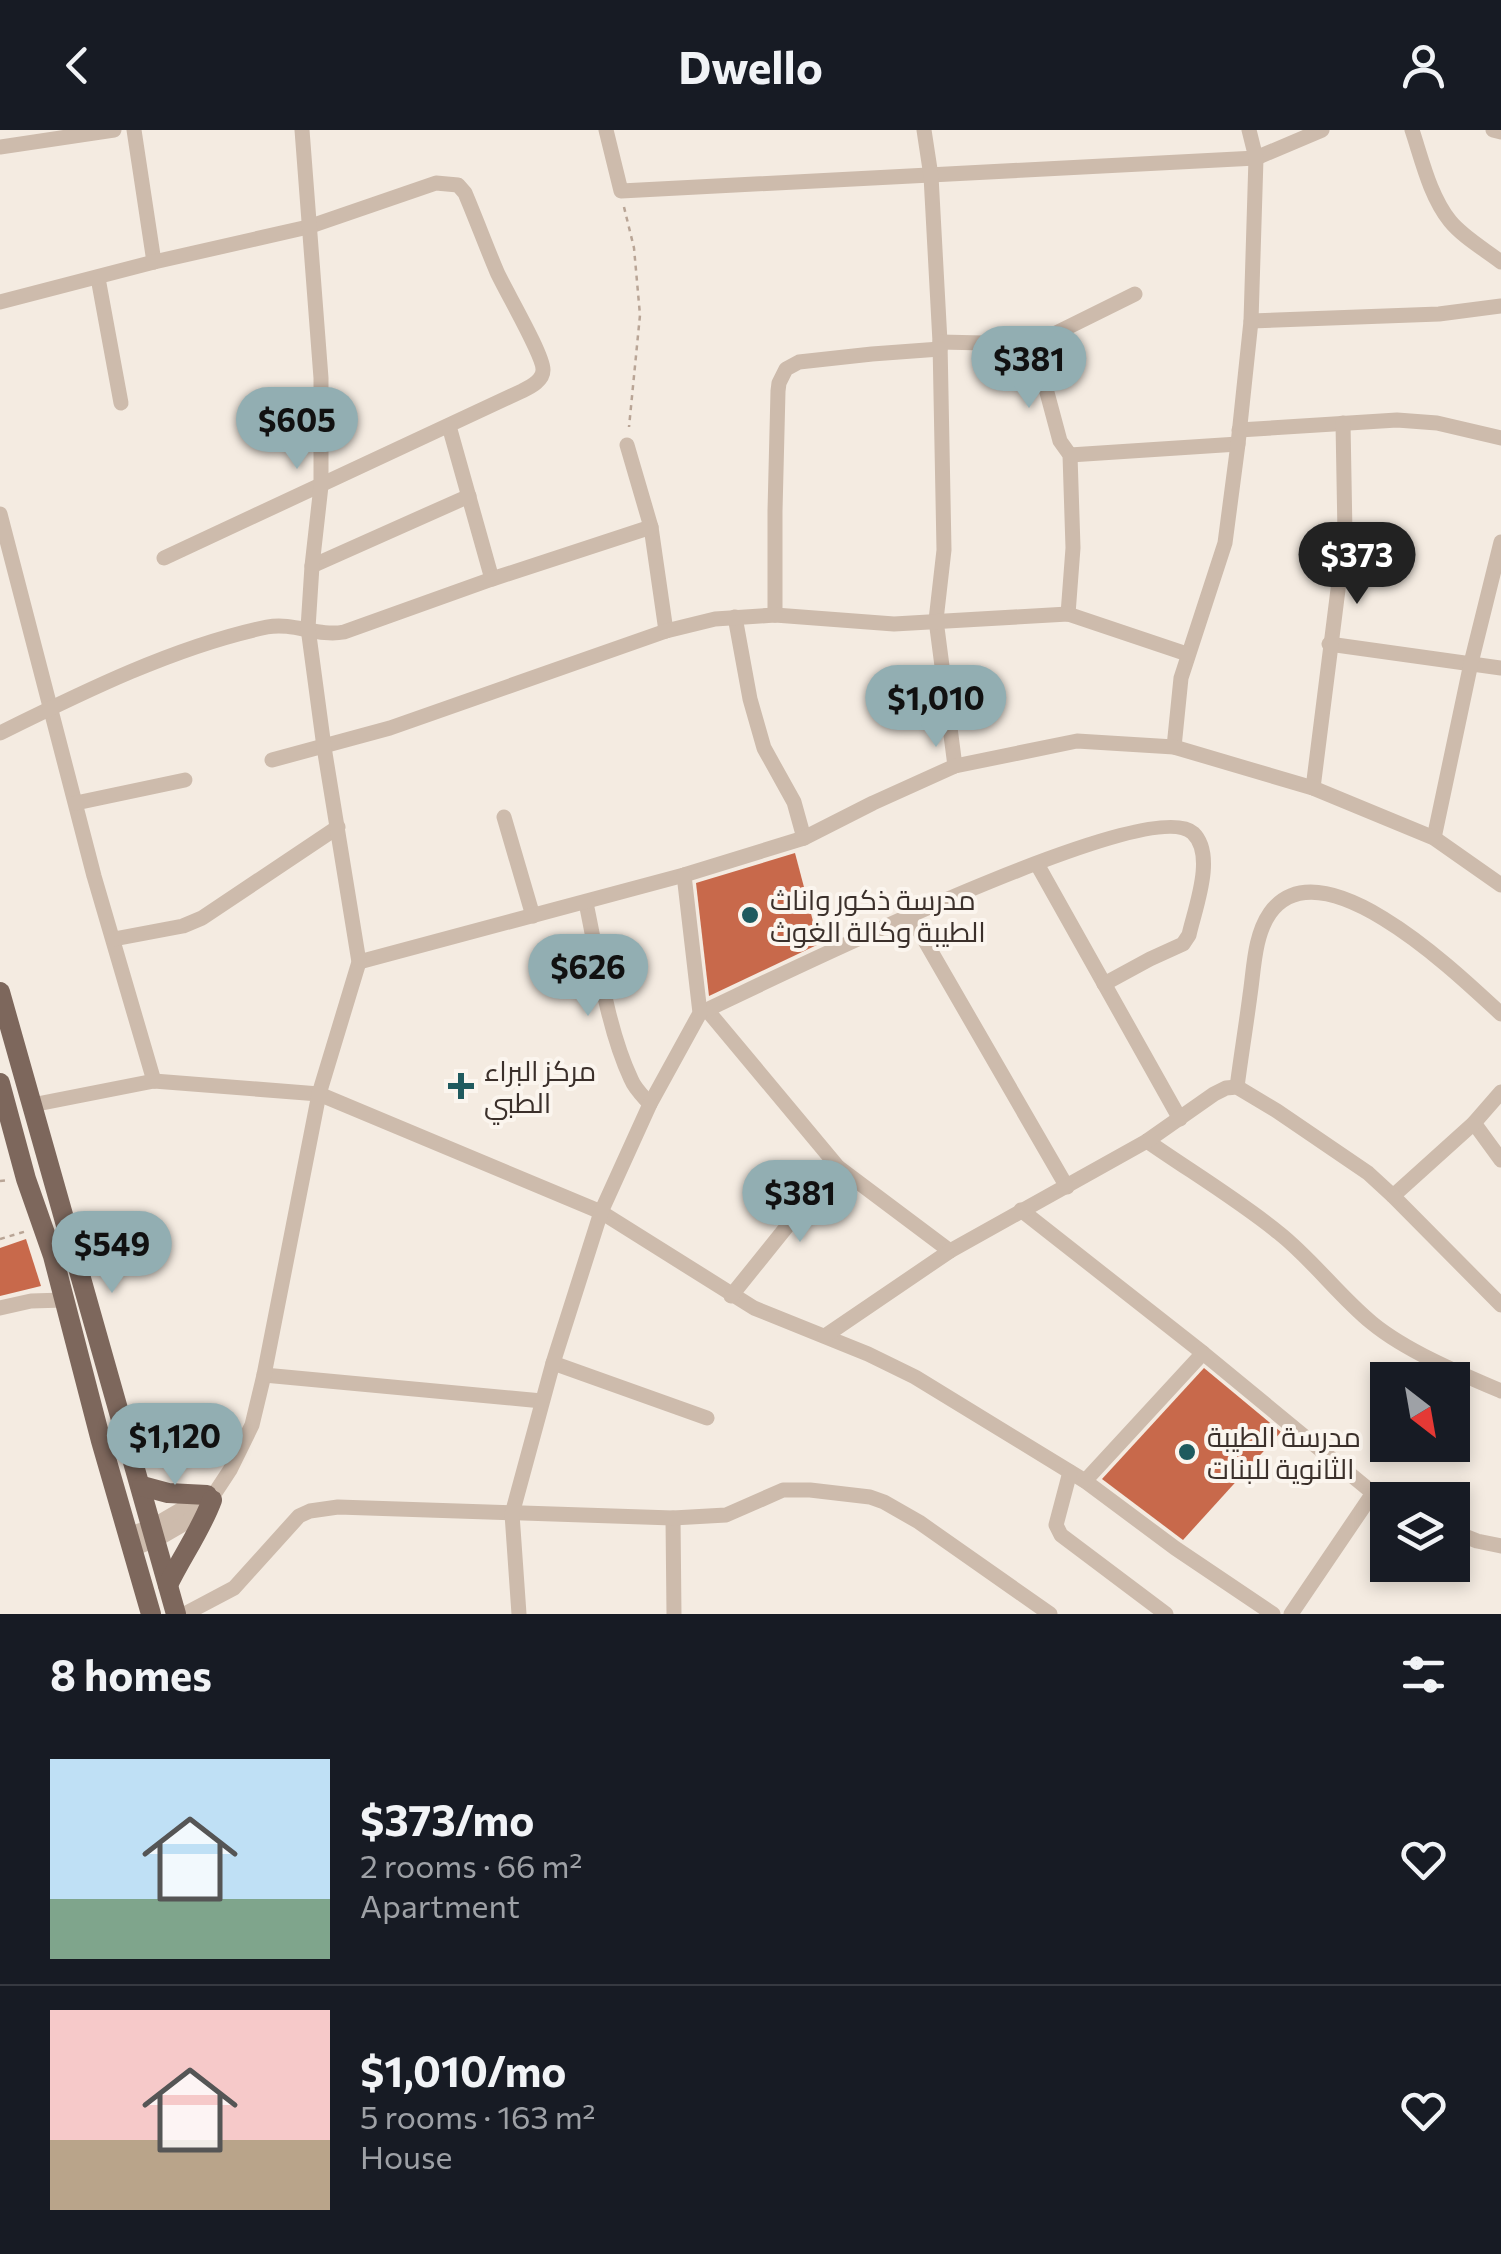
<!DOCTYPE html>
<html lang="en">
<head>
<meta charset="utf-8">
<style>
  body { margin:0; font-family:Commissioner,Cairo,sans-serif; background:#20242c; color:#f1f3f6; height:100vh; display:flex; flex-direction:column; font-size:38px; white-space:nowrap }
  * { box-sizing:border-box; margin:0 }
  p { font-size:32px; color:#9ea1a6 }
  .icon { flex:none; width:55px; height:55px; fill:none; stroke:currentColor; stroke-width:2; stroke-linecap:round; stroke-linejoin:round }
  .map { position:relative; height:1484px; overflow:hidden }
  .sheet { display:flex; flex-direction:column; background:#171b24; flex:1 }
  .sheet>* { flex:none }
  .needle { width:65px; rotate:149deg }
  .buttons { position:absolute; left:1370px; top:1232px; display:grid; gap:20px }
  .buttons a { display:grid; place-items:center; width:100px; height:100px; border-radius:0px; background:#171b24; box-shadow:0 5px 15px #0003; font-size:50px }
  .price { position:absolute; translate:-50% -85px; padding:0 22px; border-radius:35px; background:#92aeb2; color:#111; font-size:32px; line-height:65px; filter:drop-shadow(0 2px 5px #0008) }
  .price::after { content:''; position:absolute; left:50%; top:60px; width:30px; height:22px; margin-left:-15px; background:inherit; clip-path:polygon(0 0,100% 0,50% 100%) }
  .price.selected { background:#222; color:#fff }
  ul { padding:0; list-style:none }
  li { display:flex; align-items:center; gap:30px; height:250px; padding:0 50px }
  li+li { border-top:2px solid #363941 }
  li span { display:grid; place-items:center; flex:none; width:280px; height:200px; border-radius:0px; color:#555 }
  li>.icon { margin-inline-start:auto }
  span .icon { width:120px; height:120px; fill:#fffc; stroke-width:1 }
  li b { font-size:42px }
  h2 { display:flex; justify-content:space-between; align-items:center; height:120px; padding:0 50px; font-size:42px }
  header { display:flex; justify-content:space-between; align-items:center; height:130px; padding:0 50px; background:#171b24; font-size:45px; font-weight:700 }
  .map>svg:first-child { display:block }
</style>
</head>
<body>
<header><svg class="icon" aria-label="back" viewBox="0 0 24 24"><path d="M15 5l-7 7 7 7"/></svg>Dwello<svg class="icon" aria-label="person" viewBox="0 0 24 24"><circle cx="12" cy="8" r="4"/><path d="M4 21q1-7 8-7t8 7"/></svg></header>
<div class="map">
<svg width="1501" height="1484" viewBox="0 0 1501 1484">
  <rect width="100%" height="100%" fill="#f4ebe1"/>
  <!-- building -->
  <g fill="#c8694b">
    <polygon points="795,723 819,814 709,866 696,753"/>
    <polygon points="26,1109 41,1156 0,1166 0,1118"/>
    <polygon points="1204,1238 1281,1302 1183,1410 1102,1349"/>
  </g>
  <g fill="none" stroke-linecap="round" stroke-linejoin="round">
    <!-- path -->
    <g stroke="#b9a596" stroke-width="2.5" stroke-dasharray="5 5" stroke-linecap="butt">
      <polyline points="624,77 634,118 640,185 629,297"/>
      <polyline points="0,1051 9,1050"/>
      <polyline points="0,1109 27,1101"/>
    </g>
    <!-- minor -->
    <g stroke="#cdbbac" stroke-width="15">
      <polyline points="134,0 154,132"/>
      <polyline points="606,0 621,61 1256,28 1322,0"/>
      <polyline points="924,0 931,46 940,212 944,420 936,490 955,636"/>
      <path d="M1412 0C1422 30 1430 66 1450 91 1463 107 1484 119 1501 132"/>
      <polyline points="1493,0 1501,2"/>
      <polyline points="0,17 114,0"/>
      <polyline points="98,148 121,273"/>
      <path d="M0 172 154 132 308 97 436 53 458 55 465 63C476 89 486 116 497 142 505 160 544 226 543 240 543 251 530 257 522 261L164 428"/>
      <polyline points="1251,191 1439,184 1501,176"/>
      <polyline points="940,212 1034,214 1135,164"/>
      <polyline points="1034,214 1060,311 1070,325 1073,418 1068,484"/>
      <polyline points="449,296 492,449"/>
      <polyline points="1239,300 1397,290 1437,293 1501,308"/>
      <polyline points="627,315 651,397 666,501"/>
      <polyline points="1070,325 1238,314"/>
      <polyline points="0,384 94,746 154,951"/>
      <polyline points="312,436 469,366"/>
      <polyline points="775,485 775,381 778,261 779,253 786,239 799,232 872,224 940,219"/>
      <polyline points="735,487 750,569 764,618 794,672 804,708"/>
      <polyline points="1329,514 1501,538"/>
      <path d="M0 603C83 562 176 516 267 497 294 492 318 507 344 502L492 449 651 397"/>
      <polyline points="1174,617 1181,548 1225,413 1238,314 1251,191 1256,28 1249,0"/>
      <polyline points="272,630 390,598 666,501 715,489 775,485 894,494 1068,484 1187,524"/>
      <polyline points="1313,658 1345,404 1343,293"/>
      <polyline points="76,673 185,650"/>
      <polyline points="504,687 533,786"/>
      <polyline points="1434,708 1471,533 1501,412"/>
      <polyline points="1037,734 1180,989"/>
      <path d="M586 773C598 829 607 898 631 949 635 959 643 966 650 974"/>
      <polyline points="910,785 1067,1057"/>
      <polyline points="114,809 183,796 202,788 338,697"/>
      <polyline points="359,832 684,745 804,708 873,673 955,636 1077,611 1174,617 1313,658 1434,708 1501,755"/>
      <polyline points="707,880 838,1037 950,1121"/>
      <path d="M700 883C765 853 1148 662 1193 703 1216 725 1195 778 1189 805L1183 814 1150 829 1104 854"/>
      <path d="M1237 957C1241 926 1246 896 1250 865 1254 839 1254 806 1270 783 1322 711 1461 847 1501 884"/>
      <polyline points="32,975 154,951 319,964 601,1082 754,1178 868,1224 915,1247 1085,1351 1175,1418 1273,1484"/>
      <polyline points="1474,993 1501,1030"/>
      <path d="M1147 1011C1190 1041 1237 1069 1279 1103 1313 1130 1339 1166 1372 1193 1406 1221 1461 1244 1501 1261"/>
      <polyline points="1393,1066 1474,993 1501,962"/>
      <polyline points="1021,1080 1203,1223 1373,1363 1388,1370"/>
      <polyline points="731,1166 809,1069 838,1037"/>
      <polyline points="0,1178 31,1171 64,1170"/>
      <polyline points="825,1206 950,1121 1147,1011 1214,964 1226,958 1237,957 1277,981 1368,1043 1393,1066 1501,1175"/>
      <polyline points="553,1233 707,1288"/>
      <polyline points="264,1245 542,1271"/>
      <polyline points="1070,1342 1056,1395 1061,1405 1166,1484"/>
      <polyline points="1085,1351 1203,1223"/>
      <polyline points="673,1388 674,1484"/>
      <polyline points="1452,1401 1477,1411 1501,1416"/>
      <polyline points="128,1405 153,1396 208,1364"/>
      <polyline points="132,1419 156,1410 187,1392 207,1375 230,1340 252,1295 264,1245 319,964 359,832 324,617 308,498 312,436 321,356 321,248 302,0"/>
      <polyline points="185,1484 234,1458 299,1386 310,1381 338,1377 673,1388 726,1385 783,1360 810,1360 870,1367 884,1372 919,1392 1050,1484"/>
      <polyline points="519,1484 512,1384 553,1233 601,1082 650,974 700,883 684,745"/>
      <polyline points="1291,1484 1373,1363"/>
    </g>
    <!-- major -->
    <g stroke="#7d675c" stroke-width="20">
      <polyline points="0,862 176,1484"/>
      <polyline points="0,953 26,1049 53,1126 101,1311 151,1484"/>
      <polyline points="142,1356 168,1363 207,1365"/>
      <path d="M168 1455C182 1426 201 1400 212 1370"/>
    </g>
  </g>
  <!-- markers -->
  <g fill="#1f5a5e" stroke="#fbf5ee" stroke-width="4">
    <circle cx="750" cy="785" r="10"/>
    <path d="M456 941h10v10h10v10h-10v10h-10v-10h-10v-10h10z"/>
    <circle cx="1187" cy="1322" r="10"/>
  </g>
  <g text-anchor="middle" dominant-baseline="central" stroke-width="8" stroke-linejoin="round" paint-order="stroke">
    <!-- poi labels -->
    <g font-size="28" fill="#3b302b" stroke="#fbf5ee" text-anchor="start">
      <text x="770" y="769">مدرسة ذكور واناث<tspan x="770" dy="32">الطيبة وكالة الغوث</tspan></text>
      <text x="484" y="940">مركز البراء<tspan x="484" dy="32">الطبي</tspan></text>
      <text x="1207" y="1306">مدرسة الطيبة<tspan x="1207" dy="32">الثانوية للبنات</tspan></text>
    </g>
  </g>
</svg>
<div class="buttons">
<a><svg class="needle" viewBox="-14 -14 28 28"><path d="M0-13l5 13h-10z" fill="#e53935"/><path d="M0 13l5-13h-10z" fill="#9ea1a6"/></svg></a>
<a><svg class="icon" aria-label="layers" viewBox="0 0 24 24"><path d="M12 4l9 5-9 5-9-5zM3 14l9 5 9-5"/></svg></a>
</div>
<b class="price" style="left:1029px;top:281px">$381</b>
<b class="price" style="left:297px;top:342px">$605</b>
<b class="price selected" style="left:1357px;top:477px">$373</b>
<b class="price" style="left:936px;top:620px">$1,010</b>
<b class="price" style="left:588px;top:889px">$626</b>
<b class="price" style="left:800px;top:1115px">$381</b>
<b class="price" style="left:112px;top:1166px">$549</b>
<b class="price" style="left:175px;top:1358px">$1,120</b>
</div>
<section class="sheet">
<h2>8 homes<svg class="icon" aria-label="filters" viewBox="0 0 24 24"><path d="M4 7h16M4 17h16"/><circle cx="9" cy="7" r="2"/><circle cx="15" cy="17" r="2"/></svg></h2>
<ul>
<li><span style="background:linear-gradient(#bfe0f5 70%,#7fa58c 0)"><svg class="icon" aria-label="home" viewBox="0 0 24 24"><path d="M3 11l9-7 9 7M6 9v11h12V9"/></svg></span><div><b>$373/mo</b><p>2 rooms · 66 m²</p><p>Apartment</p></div><svg class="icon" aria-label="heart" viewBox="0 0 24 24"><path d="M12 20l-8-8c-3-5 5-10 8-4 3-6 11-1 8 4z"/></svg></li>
<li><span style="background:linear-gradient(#f6c9c9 65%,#b9a48a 0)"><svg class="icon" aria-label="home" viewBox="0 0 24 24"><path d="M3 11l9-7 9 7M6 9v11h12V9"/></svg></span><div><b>$1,010/mo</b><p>5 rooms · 163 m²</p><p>House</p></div><svg class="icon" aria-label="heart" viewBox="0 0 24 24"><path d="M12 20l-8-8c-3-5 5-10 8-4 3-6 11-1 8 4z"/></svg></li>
</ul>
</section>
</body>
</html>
